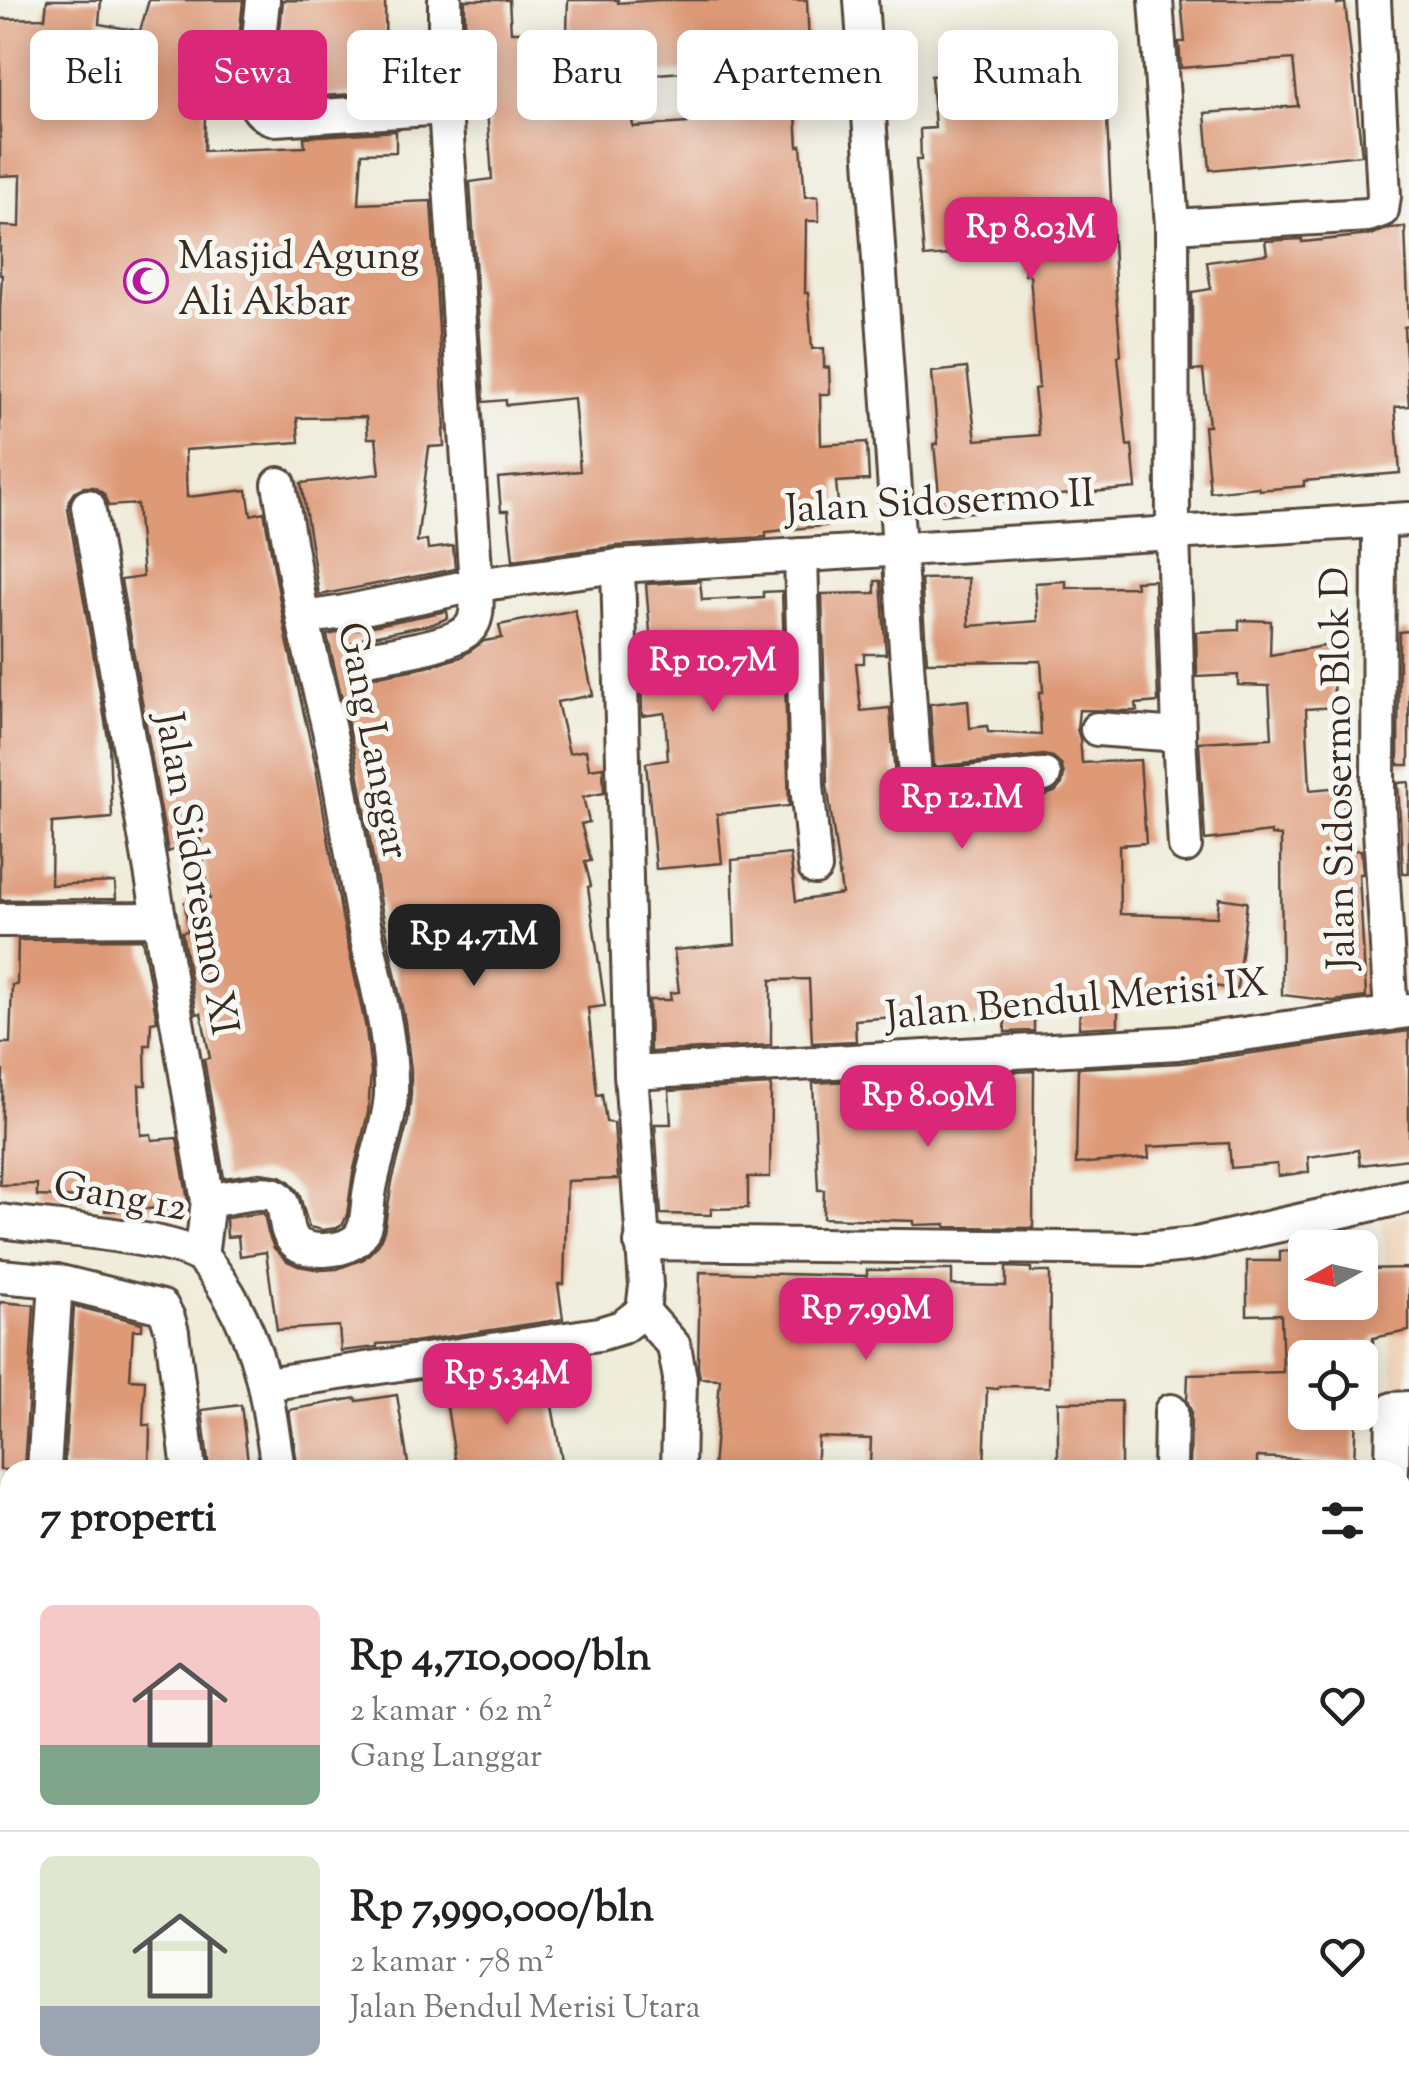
<!DOCTYPE html>
<html lang="id">
<head>
<meta charset="utf-8">
<style>
  body { margin:0; font-family:"Sorts Mill Goudy",serif; background:#f6f6f6; color:#222; height:100vh; display:flex; flex-direction:column; font-size:38px; white-space:nowrap }
  * { box-sizing:border-box; margin:0 }
  p { font-size:32px; color:#767676 }
  .icon { flex:none; width:55px; height:55px; fill:none; stroke:currentColor; stroke-width:2; stroke-linecap:round; stroke-linejoin:round }
  .map { position:relative; flex:1; overflow:hidden }
  .drawer { position:absolute; left:0px; top:1460px; width:1410px; height:640px; display:flex; flex-direction:column; background:#fff; border-radius:30px 30px 0 0; box-shadow:0 5px 25px #0003 }
  .drawer>* { flex:none }
  .hud { position:absolute; left:30px; top:30px; width:1350px; height:90px; display:flex; gap:20px }
  .needle { width:65px; rotate:262deg }
  .controls { position:absolute; left:1288px; top:1230px; display:grid; gap:20px }
  .controls a { display:grid; place-items:center; width:90px; height:90px; border-radius:15px; background:#fff; box-shadow:0 5px 25px #0003; font-size:50px }
  .price { position:absolute; translate:-50% -85px; padding:0 22px; border-radius:20px; background:#db2777; color:#fff; font-size:32px; line-height:65px; filter:drop-shadow(0 2px 5px #0008) }
  .price::after { content:''; position:absolute; left:50%; top:60px; width:30px; height:22px; margin-left:-15px; background:inherit; clip-path:polygon(0 0,100% 0,50% 100%) }
  .price.current { background:#222; color:#fff }
  ul { padding:0; list-style:none }
  li { display:flex; align-items:center; gap:30px; height:250px; padding:0 40px }
  li+li { border-top:2px solid #e0e0e0 }
  li span { display:grid; place-items:center; flex:none; width:280px; height:200px; border-radius:15px; color:#555 }
  li>.icon { margin-inline-start:auto }
  span .icon { width:120px; height:120px; fill:#fffc; stroke-width:1 }
  li b { font-size:42px }
  h2 { display:flex; justify-content:space-between; align-items:center; height:120px; padding:0 40px; font-size:42px }
  .pill { padding:0 35px; border-radius:15px; background:#fff; box-shadow:0 5px 25px #0003; font-size:35px; line-height:90px }
  .pill.current { background:#db2777; color:#fff }
  .map>svg:first-child { display:block }
</style>
</head>
<body>
<div class="map">
<svg width="1409" height="2100" viewBox="0 0 1409 2100">
  <rect width="100%" height="100%" fill="#f6f6f2"/>
  <filter id="ink" filterUnits="userSpaceOnUse"><feTurbulence type="fractalNoise" baseFrequency=".01" numOctaves="2"/><feDisplacementMap in="SourceGraphic" scale="20" xChannelSelector="R" yChannelSelector="G"/><feConvolveMatrix kernelMatrix="1 2 1 2 8 2 1 2 1" color-interpolation-filters="sRGB"/></filter>
  <filter id="wash" filterUnits="userSpaceOnUse"><feTurbulence type="fractalNoise" baseFrequency=".0048" numOctaves="4" result="noise"/><feDisplacementMap in="SourceGraphic" scale="40" xChannelSelector="R" yChannelSelector="G"/><feGaussianBlur stdDeviation="2.25" result="paint"/><feColorMatrix in="noise" values="0 0 0 0 0 0 0 0 0 0 0 0 0 0 0 0 0 1.4 0 .05"/><feComposite in="paint" operator="in"/></filter>
  <g filter="url(#wash)">
    <rect width="100%" height="100%" fill="#efecda"/>
    <!-- built -->
    <polygon fill="#efd6bb" points="1409,1213 1409,1389 1394,1388 1382,1218"/>
    <g id="blocks">
      <!-- building -->
      <g fill="#de9977" fill-rule="evenodd">
        <polygon points="47,0 101,0 99,24 140,31 149,0 243,0 235,79 206,79 204,151 305,147 304,137 396,131 396,152 362,153 359,204 431,201 445,430 443,430 444,446 429,447 417,542 427,540 428,549 453,546 455,569 319,595 301,483 380,474 376,438 368,438 366,417 297,418 299,442 185,450 187,497 247,490 251,515 264,512 287,640 315,762 342,917 366,1029 371,1072 368,1113 353,1173 347,1215 343,1224 336,1228 323,1230 309,1227 299,1193 289,1181 281,1176 260,1173 224,1178 204,1059 210,1058 201,1013 196,1014 182,932 188,931 185,902 210,899 200,839 168,852 121,580 143,577 137,504 108,506 104,494 94,487 84,487 75,491 69,500 68,509 109,744 112,818 52,823 51,885 115,882 116,899 0,900 0,309 2,275 0,275 0,226 20,227 21,175 0,176 0,19 45,18"/>
        <polygon points="283,0 385,1 386,92 304,97 303,92 274,91"/>
        <path d="M465 0H509L511 32H567L568 0H618V3L658 0H807L809 45 829 44 832 78 794 81 798 146 801 145 805 197 818 196 819 221H806L805 293H808L812 349 824 348V368L829 367 830 394H820L821 445 867 442 869 480 836 482 840 524 766 532V537L617 546 513 560 508 511H501L498 478 580 471 574 398 506 405V400L484 402 470 182 492 179 487 109H468L469 75H465ZM684 72 687 123 633 127 628 76Z"/>
        <polygon points="1181,0 1337,0 1337,4 1345,3 1362,155 1210,170 1205,113 1298,106 1293,59 1181,68 1179,42 1185,42"/>
        <polygon points="1078,58 1083,100 1106,98 1115,282 1121,355 1118,356 1127,446 1132,445 1136,488 1004,500 1005,509 941,515 934,444 938,444 932,372 967,368 976,440 1039,435 1034,389 1039,388 1030,275 1025,275 1023,249 924,257 916,160 921,160 920,129 935,128 931,76 999,70 1003,106 1051,102 1047,61"/>
        <polygon points="1405,227 1409,326 1404,327 1409,406 1395,407 1400,473 1304,481 1304,486 1259,490 1258,487 1210,492 1204,426 1209,426 1203,370 1192,371 1192,292 1211,289 1207,262 1267,254 1265,241 1302,239 1302,242 1370,235 1390,228"/>
        <polygon points="968,578 969,626 1038,621 1035,583 1066,581 1066,588 1136,587 1135,581 1154,580 1158,702 1136,704 1137,711 1079,710 1077,729 1080,739 1082,763 1140,760 1146,843 1119,845 1120,914 1217,917 1219,898 1247,902 1237,989 1173,981 1173,999 1118,998 1118,1026 1079,1028 1080,1009 1034,1007 1034,1031 1005,1032 1005,1019 933,1018 933,1014 855,1020 856,1041 812,1043 809,979 771,980 771,1045 650,1052 649,1000 671,1000 670,993 679,992 674,950 735,944 732,860 790,854 796,901 842,894 827,784 822,594 875,593 875,581 881,581 886,654 864,654 864,663 856,663 861,711 890,708 895,779 900,791 908,799 918,805 933,807 1046,795 1055,792 1062,784 1064,774 1061,764 1053,757 1043,755 934,767 930,704 968,700 970,728 987,726 988,732 1041,735 1039,692 1043,692 1041,661 927,662 921,579"/>
        <polygon points="700,581 702,600 763,597 763,592 782,591 789,806 717,814 722,863 656,869 646,763 668,760 665,713 642,716 640,645 651,644 646,584"/>
        <polygon points="575,610 593,695 557,702 569,753 586,750 589,769 603,767 604,793 583,797 589,822 581,824 591,861 585,862 591,886 588,887 605,1006 588,1008 597,1095 602,1094 606,1122 614,1123 618,1179 567,1181 564,1284 558,1284 563,1319 413,1342 377,1344 377,1347 341,1351 339,1326 277,1330 266,1252 240,1256 238,1236 227,1237 226,1218 264,1213 268,1233 274,1248 287,1261 298,1266 321,1270 337,1269 364,1259 378,1245 384,1231 392,1182 408,1121 411,1094 411,1070 405,1022 382,910 355,754 327,635 447,611 448,618 433,624 362,638 352,643 346,652 345,660 349,670 357,676 368,678 427,667 461,657 484,641 502,638 499,625"/>
        <polygon points="1239,620 1271,621 1270,655 1330,645 1335,707 1306,709 1310,790 1342,787 1348,851 1361,850 1363,874 1359,874 1366,997 1333,1001 1282,995 1281,836 1271,835 1271,832 1205,840 1199,742 1272,738 1269,686 1238,685 1238,675 1197,677 1196,632 1239,630"/>
        <polygon points="1409,631 1409,765 1398,765 1399,632"/>
        <polygon points="1409,782 1409,873 1403,873 1398,783"/>
        <polygon points="142,939 157,1021 151,1022 150,1045 145,1045 146,1085 139,1085 141,1135 151,1134 152,1140 177,1138 188,1201 186,1217 163,1219 162,1208 105,1211 105,1199 37,1196 37,1184 0,1185 3,1071 0,1071 0,1043 10,1043 12,985 17,985 18,940"/>
        <polygon points="1409,1031 1409,1159 1360,1165 1358,1150 1308,1157 1309,1172 1278,1176 1277,1164 1231,1168 1229,1143 1148,1147 1149,1158 1076,1164 1078,1068 1181,1063"/>
        <polygon points="1034,1071 1033,1228 946,1227 946,1224 914,1225 914,1221 823,1218 824,1190 818,1190 813,1083"/>
        <polygon points="771,1085 770,1177 748,1177 748,1208 711,1209 711,1215 661,1214 655,1124 671,1124 669,1091"/>
        <polygon points="1305,1250 1305,1302 1360,1302 1360,1269 1409,1268 1409,1331 1373,1338 1373,1343 1352,1342 1353,1358 1305,1358 1305,1412 1356,1412 1354,1462 1257,1457 1257,1470 1190,1470 1191,1411 1187,1400 1188,1375 1283,1372 1281,1314 1247,1315 1247,1261 1280,1261 1280,1251"/>
        <polygon points="1006,1267 1031,1268 1031,1272 1050,1272 1049,1387 999,1386 998,1389 987,1388 984,1470 913,1470 913,1468 870,1465 871,1439 818,1437 816,1470 713,1470 720,1379 700,1378 698,1367 700,1272 867,1276 867,1270 952,1270 952,1285 1006,1286"/>
        <polygon points="0,1302 34,1305 24,1470 0,1470"/>
        <polygon points="74,1306 142,1323 142,1330 133,1330 130,1379 145,1380 143,1425 150,1425 149,1470 64,1470"/>
        <polygon points="546,1373 563,1466 540,1470 457,1470 446,1401 508,1391 506,1379"/>
        <polygon points="397,1395 409,1470 298,1470 289,1410 356,1398 357,1401"/>
        <polygon points="1121,1401 1121,1470 1058,1470 1058,1402"/>
        <polygon points="241,1405 249,1470 209,1470 202,1410"/>
      </g>
    </g>
  </g>
  <g filter="url(#ink)">
    <use href="#blocks" fill-opacity="0" stroke="#56473a" stroke-width="2.5"/>
    <g fill="none" stroke-linecap="round" stroke-linejoin="round">
      <!-- minor casing -->
      <g stroke="#56473a" stroke-width="38">
        <g id="minor">
          <path d="M263 0 253 96C256 109 262 116 275 119L445 108"/>
          <polyline points="861,0 915,778 922,785 931,787 1044,775"/>
          <polyline points="1172,226 1368,215 1382,210 1384,196 1374,0"/>
          <polyline points="88,506 208,1201 201,1257"/>
          <polyline points="1379,520 1378,796 1391,1014"/>
          <polyline points="801,555 807,785 815,868"/>
          <polyline points="303,618 344,612 476,585 618,566 1409,519"/>
          <path d="M365 658C389 654 460 645 472 625 479 614 476 597 476 585L445 108V0"/>
          <polyline points="1097,729 1179,735 1173,532 1172,226 1156,0"/>
          <polyline points="1179,735 1185,846"/>
          <polyline points="0,920 159,919"/>
          <polyline points="631,1073 1178,1043 1409,1011"/>
          <path d="M208 1201C222 1199 263 1189 275 1195 296 1207 270 1250 323 1250 334 1249 342 1249 352 1243 370 1233 366 1207 370 1189 375 1158 390 1124 391 1093 393 1036 372 970 362 914 353 862 345 810 335 758 326 711 312 665 303 618 294 573 287 528 279 484"/>
          <path d="M0 1221C40 1227 176 1237 202 1258 212 1267 222 1284 229 1295 263 1353 269 1405 278 1470"/>
          <polyline points="641,1243 1146,1249 1196,1244 1409,1196"/>
          <polyline points="0,1276 56,1281 162,1307 168,1318 172,1332 189,1470"/>
          <polyline points="643,1311 674,1346 680,1378 678,1470"/>
          <polyline points="266,1384 599,1334 622,1327 643,1311 646,1286 631,1073 618,566"/>
          <polyline points="44,1470 56,1281"/>
          <polyline points="1170,1470 1171,1411"/>
          <polyline points="1392,1470 1393,1409 1409,1408"/>
          <polyline points="0,1778 10,1779"/>
          <polyline points="1400,2072 1409,2071"/>
          <polyline points="368,2090 369,2100"/>
          <polyline points="667,2090 668,2100"/>
          <polyline points="0,2094 10,1963"/>
          <polyline points="228,2100 229,2090"/>
          <polyline points="944,2100 944,2090"/>
          <polyline points="1377,2100 1377,2090"/>
        </g>
      </g>
      <!-- minor -->
      <use href="#minor" stroke="#fff" stroke-width="32"/>
    </g>
  </g>
  <!-- icons -->
  <defs>
    <g id="mosque-ring" transform="scale(2.25)"><circle r="9.5" fill="#f6f6f2" stroke="#b5179e" stroke-width="1.5"/><path d="M3.5-4.9A6 6 0 1 0 3.5 4.9A5 5 0 1 1 3.5-4.9Z" fill="#b5179e"/></g>
  </defs>
  <g fill-rule="evenodd">
    <use href="#mosque-ring" x="146" y="281"/>
  </g>
  <g text-anchor="middle" dominant-baseline="central" stroke-width="10" stroke-linejoin="round" paint-order="stroke">
    <!-- poi labels -->
    <g font-size="40" fill="#3b2a1e" stroke="#f6f6f2" text-anchor="start">
      <text x="178" y="258">Masjid Agung<tspan x="178" dy="46">Ali Akbar</tspan></text>
    </g>
    <!-- street labels -->
    <g font-size="40" fill="#3b2a1e" stroke="#f6f6f2">
      <text transform="translate(940 504) rotate(-3)">Jalan Sidosermo II</text>
      <text transform="translate(371 741) rotate(79)">Gang Langgar</text>
      <text transform="translate(1341 768) rotate(-91)">Jalan Sidosermo Blok D</text>
      <text transform="translate(194 874) rotate(80)">Jalan Sidoresmo XI</text>
      <text transform="translate(1077 1002) rotate(-5)">Jalan Bendul Merisi IX</text>
      <text transform="translate(120 1199) rotate(10)">Gang 12</text>
    </g>
  </g>
</svg>
<div class="controls">
<a><svg class="needle" viewBox="-14 -14 28 28"><path d="M0-13l5 13h-10z" fill="#e53935"/><path d="M0 13l5-13h-10z" fill="#767676"/></svg></a>
<a><svg class="icon" aria-label="locate" viewBox="0 0 24 24"><circle cx="12" cy="12" r="6"/><path d="M12 2v4M12 18v4M2 12h4M18 12h4"/></svg></a>
</div>
<b class="price" style="left:1031px;top:282px">Rp 8.03M</b>
<b class="price" style="left:713px;top:715px">Rp 10.7M</b>
<b class="price" style="left:962px;top:852px">Rp 12.1M</b>
<b class="price current" style="left:474px;top:989px">Rp 4.71M</b>
<b class="price" style="left:928px;top:1150px">Rp 8.09M</b>
<b class="price" style="left:866px;top:1363px">Rp 7.99M</b>
<b class="price" style="left:507px;top:1428px">Rp 5.34M</b>
<div class="hud">
<a class="pill">Beli</a>
<a class="pill current">Sewa</a>
<a class="pill">Filter</a>
<a class="pill">Baru</a>
<a class="pill">Apartemen</a>
<a class="pill">Rumah</a>
</div>
<section class="drawer">
<h2>7 properti<svg class="icon" aria-label="filters" viewBox="0 0 24 24"><path d="M4 7h16M4 17h16"/><circle cx="9" cy="7" r="2"/><circle cx="15" cy="17" r="2"/></svg></h2>
<ul>
<li><span style="background:linear-gradient(#f6c9c9 70%,#7fa58c 0)"><svg class="icon" aria-label="home" viewBox="0 0 24 24"><path d="M3 11l9-7 9 7M6 9v11h12V9"/></svg></span><div><b>Rp 4,710,000/bln</b><p>2 kamar · 62 m²</p><p>Gang Langgar</p></div><svg class="icon" aria-label="heart" viewBox="0 0 24 24"><path d="M12 20l-8-8c-3-5 5-10 8-4 3-6 11-1 8 4z"/></svg></li>
<li><span style="background:linear-gradient(#dfe7d0 75%,#9aa5b1 0)"><svg class="icon" aria-label="home" viewBox="0 0 24 24"><path d="M3 11l9-7 9 7M6 9v11h12V9"/></svg></span><div><b>Rp 7,990,000/bln</b><p>2 kamar · 78 m²</p><p>Jalan Bendul Merisi Utara</p></div><svg class="icon" aria-label="heart" viewBox="0 0 24 24"><path d="M12 20l-8-8c-3-5 5-10 8-4 3-6 11-1 8 4z"/></svg></li>
</ul>
</section>
</div>
</body>
</html>
